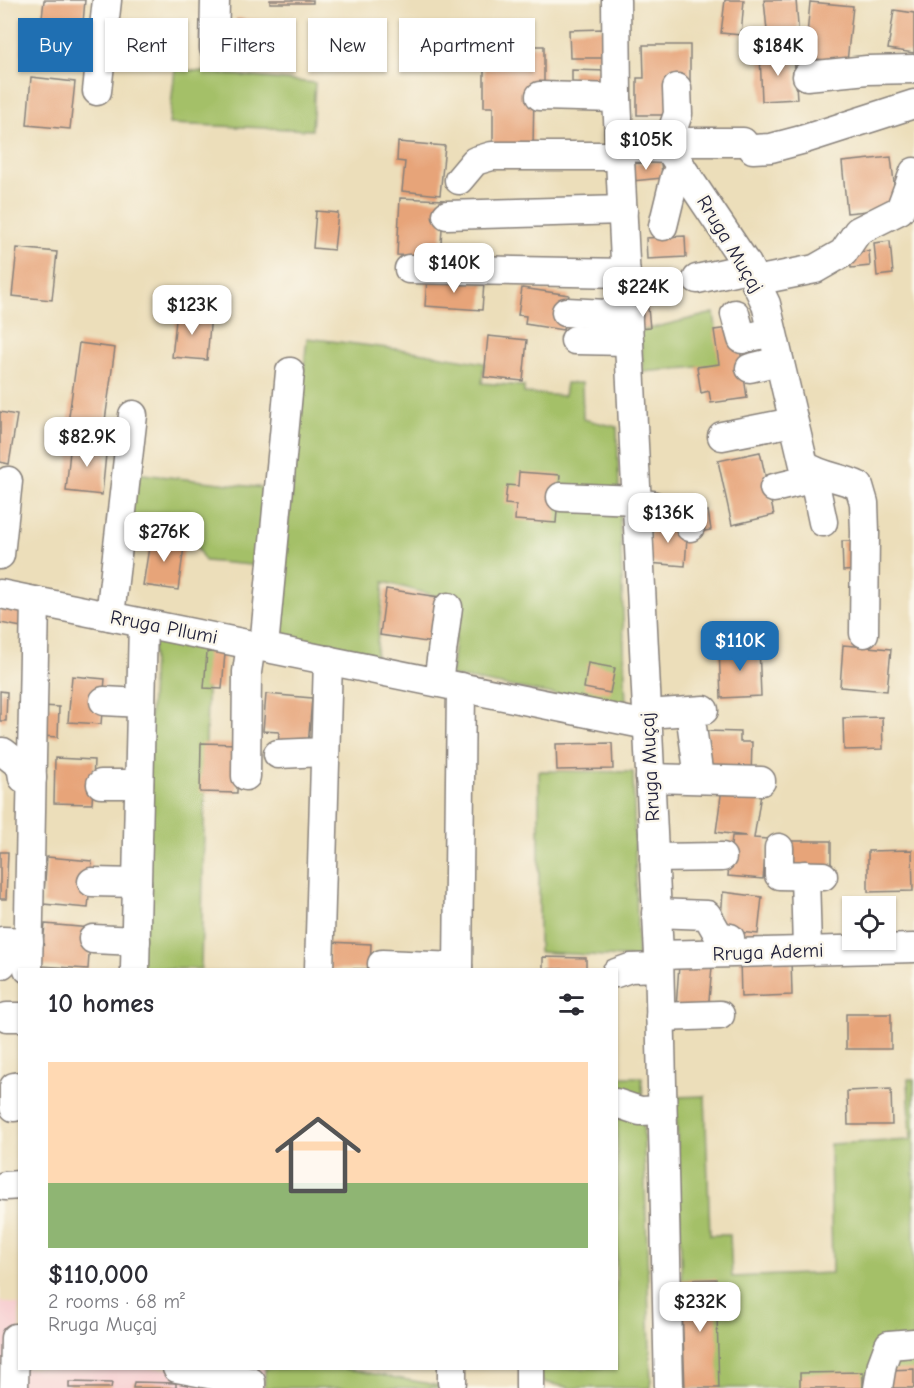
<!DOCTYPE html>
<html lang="en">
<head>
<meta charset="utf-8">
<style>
  body { margin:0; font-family:"Comic Neue",sans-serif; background:#f7f7f7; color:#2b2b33; height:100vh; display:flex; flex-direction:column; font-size:22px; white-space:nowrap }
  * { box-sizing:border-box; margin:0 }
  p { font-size:20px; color:#7c7c81 }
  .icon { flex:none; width:33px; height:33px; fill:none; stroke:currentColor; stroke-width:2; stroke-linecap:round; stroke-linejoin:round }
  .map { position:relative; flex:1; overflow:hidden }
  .side { position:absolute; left:18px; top:968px; width:600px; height:402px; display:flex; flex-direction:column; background:#fff; border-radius:0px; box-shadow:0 2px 4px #0004 }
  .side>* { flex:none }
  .guide { position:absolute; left:18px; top:18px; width:600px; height:54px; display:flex; gap:12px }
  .controls { position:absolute; left:842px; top:896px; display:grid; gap:12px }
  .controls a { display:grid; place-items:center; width:54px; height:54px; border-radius:0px; background:#fff; box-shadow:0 2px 4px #0004; font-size:30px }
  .price { position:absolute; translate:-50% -51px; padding:0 14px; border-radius:12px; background:#fff; color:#222; font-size:20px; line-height:39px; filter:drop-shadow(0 2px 3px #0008) }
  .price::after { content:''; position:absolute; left:50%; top:36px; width:18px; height:14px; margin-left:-9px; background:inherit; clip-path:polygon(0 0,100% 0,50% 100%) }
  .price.on { background:#1f6fb2; color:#fff }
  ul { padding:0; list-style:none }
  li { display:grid; align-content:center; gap:12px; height:318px; padding:0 30px }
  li+li { border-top:2px solid #e1e1e2 }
  li span { display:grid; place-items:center; height:186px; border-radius:0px; color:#555 }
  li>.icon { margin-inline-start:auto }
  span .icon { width:108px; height:108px; fill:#fffc; stroke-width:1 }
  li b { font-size:26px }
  h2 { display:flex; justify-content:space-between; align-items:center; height:72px; padding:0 30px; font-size:26px }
  .pill { padding:0 21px; border-radius:0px; background:#fff; box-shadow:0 2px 4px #0004; font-size:21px; line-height:54px }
  .pill.on { background:#1f6fb2; color:#fff }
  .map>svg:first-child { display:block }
</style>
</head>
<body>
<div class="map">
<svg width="914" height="1388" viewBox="0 0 914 1388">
  <rect width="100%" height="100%" fill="#fbf7ec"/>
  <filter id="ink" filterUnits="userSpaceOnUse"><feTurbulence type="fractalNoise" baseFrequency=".0167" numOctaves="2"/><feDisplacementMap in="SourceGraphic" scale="12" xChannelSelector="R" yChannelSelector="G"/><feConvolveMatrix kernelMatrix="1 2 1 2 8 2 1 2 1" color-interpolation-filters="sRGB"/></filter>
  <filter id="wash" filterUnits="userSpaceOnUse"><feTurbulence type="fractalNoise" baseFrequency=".008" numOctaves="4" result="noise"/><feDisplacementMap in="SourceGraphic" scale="24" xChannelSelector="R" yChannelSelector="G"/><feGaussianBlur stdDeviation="1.35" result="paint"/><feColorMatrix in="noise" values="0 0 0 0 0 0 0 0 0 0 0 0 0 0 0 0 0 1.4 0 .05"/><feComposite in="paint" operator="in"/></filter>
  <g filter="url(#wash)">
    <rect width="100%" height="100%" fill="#ecdeba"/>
    <!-- built -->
    <polygon fill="#f7cfd1" points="0,1301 19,1305 20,1368 342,1368 452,1388 0,1388"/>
    <!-- green -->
    <g fill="#a4c067" stroke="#637151" stroke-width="1.5">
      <polygon points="175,69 315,83 312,130 169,124"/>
      <polygon points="714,313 721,365 643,372 640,331"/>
      <polygon points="307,338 412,351 484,363 482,383 524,386 524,393 564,396 566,383 582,383 583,419 617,427 626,707 451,676 459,602 384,582 375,662 275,645"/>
      <polygon points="134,473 273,489 262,566 205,561 186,530 129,518"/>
      <polygon points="154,636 208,647 201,969 138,969"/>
      <polygon points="539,771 633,772 638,958 539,952"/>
      <polygon points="617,1077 642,1077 651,1388 571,1388 543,1382 536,1368 616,1368"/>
      <polygon points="908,1079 914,1079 914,1388 685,1388 676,1097 705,1096 710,1235 730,1235 732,1277 832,1273 830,1144 911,1140"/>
      <polygon points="265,1368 342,1368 452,1388 264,1388"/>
    </g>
    <g id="blocks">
      <!-- building -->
      <g fill="#e7a479">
        <polygon points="44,0 85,0 83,23 42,18"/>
        <rect x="270" y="0" width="43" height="3"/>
        <polygon points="725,0 744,0 741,35 721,33"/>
        <polygon points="764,0 796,0 799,38 768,41"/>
        <polygon points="810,2 853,6 847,62 805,58"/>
        <polygon points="894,10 914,13 914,53 888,49"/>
        <polygon points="236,18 272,21 268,71 231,68"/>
        <polygon points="603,29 604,58 570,58 569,30"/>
        <polygon points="77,30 93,32 90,63 74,61"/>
        <polygon points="23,32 32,33 30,55 21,55"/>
        <polygon points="643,45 690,45 690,87 673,115 637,115 637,78 644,78"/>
        <polygon points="504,46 544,46 544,91 534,91 533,149 493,148 493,107 484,107 484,59 504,59"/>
        <polygon points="794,53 797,99 762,101 760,55"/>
        <polygon points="572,70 607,71 606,89 572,89"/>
        <polygon points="31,77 75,82 70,129 27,125"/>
        <polygon points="398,142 445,146 440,195 402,191 405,162 397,161"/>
        <polygon points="891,157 897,208 847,213 842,162"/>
        <polygon points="661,161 662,178 632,181 630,164"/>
        <polygon points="400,198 444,200 440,257 397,255"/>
        <polygon points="316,211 338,213 334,250 313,248"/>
        <polygon points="685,236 686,257 647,259 646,238"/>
        <polygon points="890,241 893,274 877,276 874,243"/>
        <polygon points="17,248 57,252 52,300 12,296"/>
        <polygon points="869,251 870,266 851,268 850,253"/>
        <polygon points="427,279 484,283 482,310 425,306"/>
        <polygon points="522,288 569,295 563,330 525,324 526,316 518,315"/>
        <polygon points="648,308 650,328 638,329 636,309"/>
        <polygon points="177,311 211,314 207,360 172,357"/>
        <polygon points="737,327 747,398 711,403 709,391 701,393 697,367 719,364 714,330"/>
        <polygon points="488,336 527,340 523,381 484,377"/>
        <polygon points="79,343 115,348 104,428 68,423"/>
        <polygon points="0,412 17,415 9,464 0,462"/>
        <polygon points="71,441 107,444 102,495 66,491"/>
        <polygon points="760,452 774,515 732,525 718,461"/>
        <polygon points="519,472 560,475 556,523 515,520 516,505 505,504 507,485 518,486"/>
        <polygon points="708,511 711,530 694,533 690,515"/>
        <polygon points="651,521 688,524 685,566 648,563"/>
        <polygon points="151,535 185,540 178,590 143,585"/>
        <polygon points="842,541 857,541 859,570 843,571"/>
        <polygon points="386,589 439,597 433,643 380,635"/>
        <polygon points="0,605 30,610 27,628 0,623"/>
        <polygon points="843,645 891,649 887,691 840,687"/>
        <polygon points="759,646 761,696 721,698 719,648"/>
        <polygon points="207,652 225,653 222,689 204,688"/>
        <polygon points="588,663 615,668 610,693 584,688"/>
        <polygon points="72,676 105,679 101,724 68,722"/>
        <polygon points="0,691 7,692 6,721 0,721"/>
        <polygon points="266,694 312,698 308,746 278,744 279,732 263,731"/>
        <polygon points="42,706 59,707 58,737 41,736"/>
        <polygon points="882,717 883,749 844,750 843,718"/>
        <polygon points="707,731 740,732 740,742 752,742 751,777 706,776"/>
        <polygon points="201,743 238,744 237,793 200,792"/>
        <polygon points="612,743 613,769 557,770 556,744"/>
        <polygon points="55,758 94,760 92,804 54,803"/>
        <polygon points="722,788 761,794 754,838 767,839 763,879 728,876 732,836 746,836 716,832"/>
        <rect x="787" y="841" width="44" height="28"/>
        <polygon points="912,850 913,891 868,892 868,851"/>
        <polygon points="0,852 8,852 6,899 0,899"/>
        <polygon points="47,857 92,861 88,908 43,904"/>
        <polygon points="723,892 762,897 758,934 720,930"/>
        <polygon points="45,924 91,928 88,969 41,966"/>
        <polygon points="329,942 371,944 370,969 328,969"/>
        <polygon points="543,957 586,958 586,969 543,969"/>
        <polygon points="791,958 792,995 741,997 740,959"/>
        <polygon points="679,965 712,967 708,1011 676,1009"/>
        <rect x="846" y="1014" width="45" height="35"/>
        <polygon points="891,1089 892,1125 848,1125 847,1091"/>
        <polygon points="716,1279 719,1388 685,1388 681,1280"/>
        <polygon points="914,1369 914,1388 889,1388 888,1370"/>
        <polygon points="863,1372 863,1388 800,1388 800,1373"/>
        <polygon points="69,1382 112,1383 111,1388 69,1388"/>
        <polygon points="134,1382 176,1383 176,1388 133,1388"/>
      </g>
    </g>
  </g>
  <g filter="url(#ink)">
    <use href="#blocks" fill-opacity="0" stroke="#87807a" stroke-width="1.5"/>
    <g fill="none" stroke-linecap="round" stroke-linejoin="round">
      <!-- minor casing -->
      <g stroke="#87807a" stroke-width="31">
        <g id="minor">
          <polyline points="616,0 617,98 659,955 669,1388"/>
          <polyline points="214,48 215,0"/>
          <polyline points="807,76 867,70 914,69"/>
          <polyline points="97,91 107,0"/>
          <polyline points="540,96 617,98"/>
          <path d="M620 147 669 149 749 268 766 304 804 465C821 477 841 477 859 486L864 503 865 532 864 633"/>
          <polyline points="669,149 670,137 678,114 677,88"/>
          <polyline points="753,149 771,148 805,139 914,104"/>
          <polyline points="672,153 685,142 743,142"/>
          <polyline points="459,180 475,161 492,156 620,156"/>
          <polyline points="447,215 623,210"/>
          <polyline points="663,226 675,177 681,166"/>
          <polyline points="409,269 626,273"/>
          <polyline points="697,279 738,270 747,264"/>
          <polyline points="756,284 765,279 815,269 843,253 858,231 900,210 914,172"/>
          <polyline points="566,312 628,315"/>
          <polyline points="735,314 742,339 772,332"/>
          <polyline points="575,340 629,341"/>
          <polyline points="750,368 779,361"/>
          <polyline points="722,436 793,422"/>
          <polyline points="816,473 815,484 823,522"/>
          <polyline points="774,488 807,480 814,472"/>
          <polyline points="561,497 637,500"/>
          <polyline points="637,504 652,505 686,517 690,527"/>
          <polyline points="0,555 8,481"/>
          <polyline points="0,594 647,725"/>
          <polyline points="110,616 133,415"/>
          <polyline points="264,647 290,372"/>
          <polyline points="438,682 448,607"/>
          <polyline points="104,701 141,703"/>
          <polyline points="647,714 704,710"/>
          <polyline points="692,727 699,778"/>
          <polyline points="3,752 21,766 23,778 32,778"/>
          <polyline points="278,754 324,752"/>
          <polyline points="246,776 247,672 251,645"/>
          <polyline points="650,778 761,781"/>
          <polyline points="101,784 139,784"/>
          <polyline points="779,848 779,875 823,876"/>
          <polyline points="654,858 722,857"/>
          <polyline points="805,875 807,950"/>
          <polyline points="92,882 137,883"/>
          <polyline points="656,913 707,915 719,936 730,938"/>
          <polyline points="93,939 136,941"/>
          <polyline points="659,955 914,948"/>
          <polyline points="2,964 2,941 29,942"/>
          <polyline points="382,964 458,967"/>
          <polyline points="28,969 35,601"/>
          <polyline points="135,969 143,623"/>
          <polyline points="319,969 328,660"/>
          <polyline points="458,969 461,687"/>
          <polyline points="616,973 630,968 659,967"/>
          <polyline points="7,1017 20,1017"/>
          <polyline points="660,1017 720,1015"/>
          <polyline points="616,1103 640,1111 662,1110"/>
          <polyline points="14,1107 14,1087 20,1086"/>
          <polyline points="5,1186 20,1185"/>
          <polyline points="177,1368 251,1382 251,1388"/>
          <polyline points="530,1368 530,1388"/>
          <polyline points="452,1382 452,1368"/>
          <polyline points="14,1388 15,1338 20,1339"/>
          <polyline points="878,1388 882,1364 889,1345 914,1343"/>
        </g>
      </g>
      <!-- minor -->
      <use href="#minor" stroke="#fff" stroke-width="28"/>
    </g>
  </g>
  <g text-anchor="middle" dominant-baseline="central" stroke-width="5" stroke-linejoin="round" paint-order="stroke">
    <!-- street labels -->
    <g font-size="20" fill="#22223b" stroke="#fbf7ec">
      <text transform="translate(730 244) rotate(59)">Rruga Muçaj</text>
      <text transform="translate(164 627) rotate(11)">Rruga Pllumi</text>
      <text transform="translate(650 767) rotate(-93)">Rruga Muçaj</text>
      <text transform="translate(768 952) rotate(-2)">Rruga Ademi</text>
    </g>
  </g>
</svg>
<div class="controls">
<a><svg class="icon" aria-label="locate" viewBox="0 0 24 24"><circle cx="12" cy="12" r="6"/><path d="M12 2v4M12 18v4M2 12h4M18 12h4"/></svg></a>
</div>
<b class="price" style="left:778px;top:77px">$184K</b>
<b class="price" style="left:646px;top:171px">$105K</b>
<b class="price" style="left:454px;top:294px">$140K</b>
<b class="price" style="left:643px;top:318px">$224K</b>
<b class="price" style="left:192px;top:336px">$123K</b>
<b class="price" style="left:87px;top:468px">$82.9K</b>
<b class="price" style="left:668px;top:544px">$136K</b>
<b class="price" style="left:164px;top:563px">$276K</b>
<b class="price on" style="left:740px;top:672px">$110K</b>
<b class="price" style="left:700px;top:1333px">$232K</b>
<div class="guide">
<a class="pill on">Buy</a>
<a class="pill">Rent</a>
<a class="pill">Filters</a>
<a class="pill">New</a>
<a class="pill">Apartment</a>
</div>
<section class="side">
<h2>10 homes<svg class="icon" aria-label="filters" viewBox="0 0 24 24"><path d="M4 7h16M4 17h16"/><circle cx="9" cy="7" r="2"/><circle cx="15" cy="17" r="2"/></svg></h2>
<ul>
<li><span style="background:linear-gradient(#ffd9b3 65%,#8fb573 0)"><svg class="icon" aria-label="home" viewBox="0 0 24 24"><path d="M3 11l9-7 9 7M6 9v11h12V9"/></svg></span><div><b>$110,000</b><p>2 rooms · 68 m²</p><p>Rruga Muçaj</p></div></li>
</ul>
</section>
</div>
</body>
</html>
